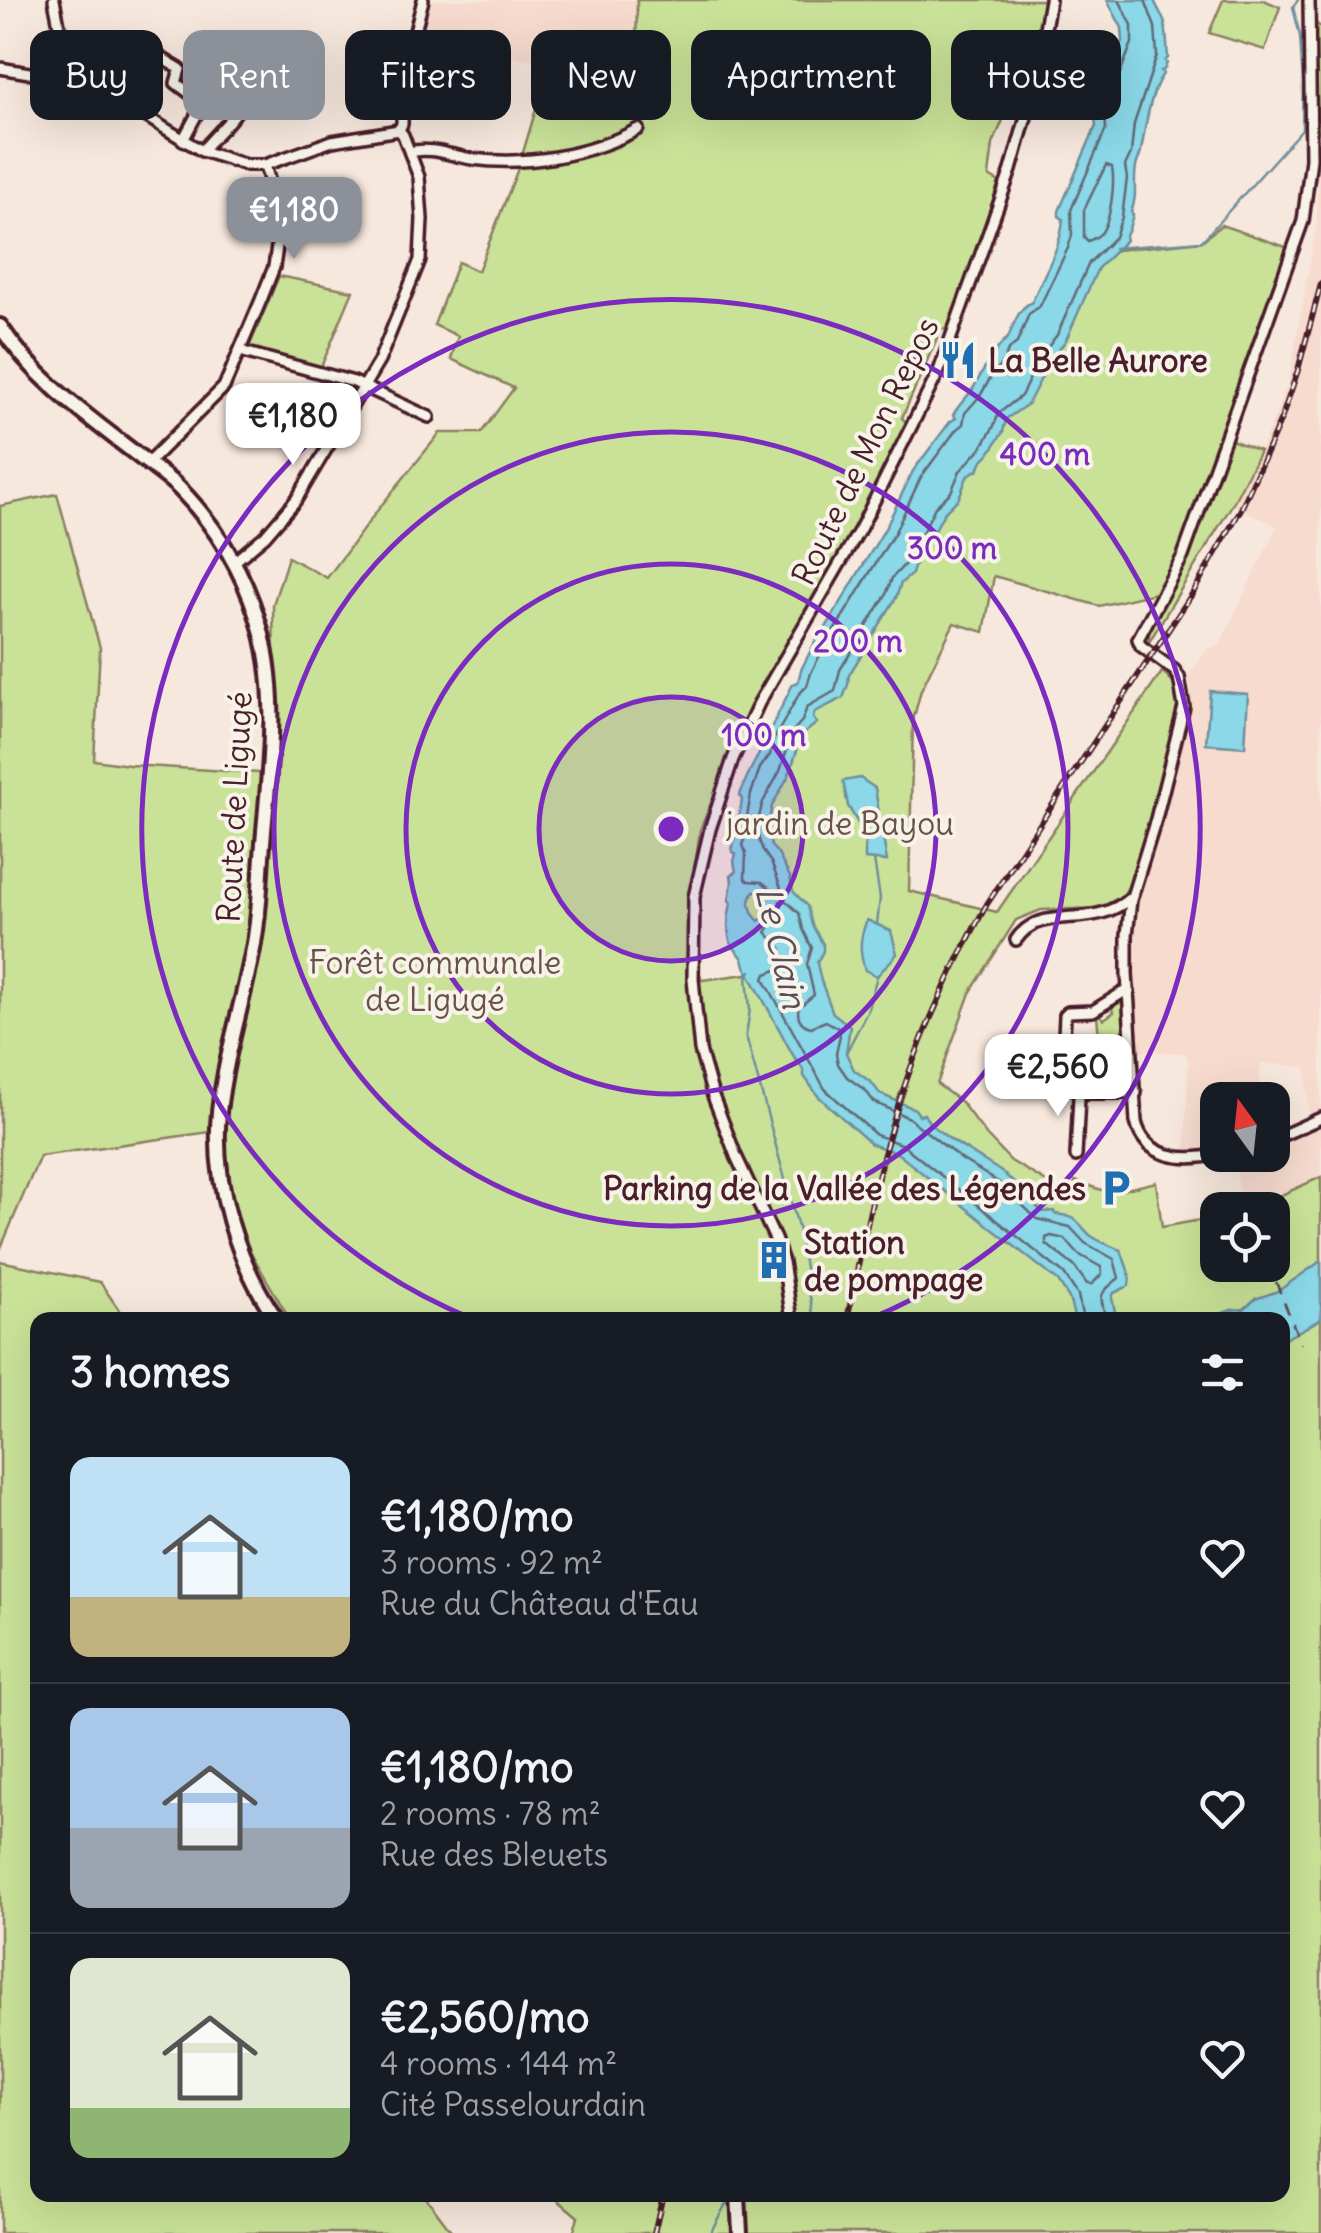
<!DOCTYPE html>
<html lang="en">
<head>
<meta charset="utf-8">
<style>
  body { margin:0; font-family:Delius,sans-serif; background:#242831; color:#f1f3f6; height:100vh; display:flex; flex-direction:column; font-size:38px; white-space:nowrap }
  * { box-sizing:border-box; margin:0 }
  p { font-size:32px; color:#9ea1a6 }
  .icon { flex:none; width:55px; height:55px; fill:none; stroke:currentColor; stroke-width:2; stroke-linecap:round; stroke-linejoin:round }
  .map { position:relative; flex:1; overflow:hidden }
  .side { position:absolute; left:30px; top:1312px; width:1260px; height:890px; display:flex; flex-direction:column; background:#171b24; border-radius:20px; box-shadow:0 10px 40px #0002 }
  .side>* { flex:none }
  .top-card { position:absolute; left:30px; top:30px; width:1262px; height:90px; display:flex; gap:20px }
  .needle { width:65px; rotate:345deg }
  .buttons { position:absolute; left:1200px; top:1082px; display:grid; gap:20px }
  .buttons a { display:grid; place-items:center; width:90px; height:90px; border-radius:20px; background:#171b24; box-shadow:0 10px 40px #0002; font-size:50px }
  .price { position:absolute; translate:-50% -85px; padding:0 22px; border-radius:20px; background:#fff; color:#222; font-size:32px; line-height:65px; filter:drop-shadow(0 2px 5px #0008) }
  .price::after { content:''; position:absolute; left:50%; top:60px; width:30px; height:22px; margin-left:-15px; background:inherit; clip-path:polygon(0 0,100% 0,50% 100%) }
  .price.active { background:#8c9099; color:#fff }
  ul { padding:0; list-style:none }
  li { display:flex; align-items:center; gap:30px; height:250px; padding:0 40px }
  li+li { border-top:2px solid #363941 }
  li span { display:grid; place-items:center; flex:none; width:280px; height:200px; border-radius:20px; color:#555 }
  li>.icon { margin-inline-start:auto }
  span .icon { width:120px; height:120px; fill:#fffc; stroke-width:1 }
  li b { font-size:42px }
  h2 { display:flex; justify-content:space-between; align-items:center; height:120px; padding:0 40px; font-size:42px }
  .pill { padding:0 35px; border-radius:20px; background:#171b24; box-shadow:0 10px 40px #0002; font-size:35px; line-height:90px }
  .pill.active { background:#8c9099; color:#fff }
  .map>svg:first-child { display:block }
</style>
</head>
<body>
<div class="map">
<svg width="1321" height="2233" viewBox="0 0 1321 2233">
  <rect width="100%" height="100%" fill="#f7e8dd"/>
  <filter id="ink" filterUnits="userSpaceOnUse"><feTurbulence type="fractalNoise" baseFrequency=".01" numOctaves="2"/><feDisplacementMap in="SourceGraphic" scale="20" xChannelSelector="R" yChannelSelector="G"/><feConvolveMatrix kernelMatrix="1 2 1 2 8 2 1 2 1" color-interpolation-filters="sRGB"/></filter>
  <g filter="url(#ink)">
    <!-- built -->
    <g fill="#f7dbcf">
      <polygon points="415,0 637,0 636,56 550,62 455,50 405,41 415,11"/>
      <polygon points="1321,129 1321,1177 1268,1201 1259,1210 1242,1210 1234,1155 1272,1155 1273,1145 1288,1141 1307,1132 1309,1119 1306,1067 1261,1063 1258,1100 1218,1100 1217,1149 1185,1152 1188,1061 1185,1053 1138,1051 1131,968 1133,926 1188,708 1191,688 1188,676 1208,648 1219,646 1277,526 1232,505 1260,451 1288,385 1317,222 1318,133"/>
    </g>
    <!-- green -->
    <g fill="#cae298" stroke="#8a8062" stroke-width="2.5">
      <path d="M637 0H1045L1032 79 1021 77 993 144 989 176 999 182 949 330 941 329 902 418 909 425 852 535 746 718 700 830 690 903 691 944 702 980 761 972 743 900 773 775 1088 253 1202 241 1221 225 1289 248 1178 556 1155 593 1099 606 994 576 984 632 954 623 921 690 913 721 909 891 997 912 1162 672C1179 683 1178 700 1179 719L1131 883 1123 895 1100 908 1041 910 1016 920 970 993 937 1084 961 1102 987 1136 1011 1161 1072 1197 1075 1181 1110 1193 1156 1182 1162 1227 1217 1217 1218 1265H1272V1210H1259L1268 1201 1321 1177V2233H573L578 2217 552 2195H1282V1320H290L243 1239 231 1189 224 1130 40 1156 0 1250V506L57 494 100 648 94 760 129 765 276 774 273 605 288 557 327 578 380 507 440 433H481L514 388 451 359 458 336 434 325 458 262 478 271 519 166 550 62 636 56Z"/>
      <polygon points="1223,0 1264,0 1280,7 1265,50 1209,33"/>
      <polygon points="1315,23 1321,27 1321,129 1318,133"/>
      <polygon points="279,276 353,291 321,367 258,353 250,345"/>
      <polygon points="1229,439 1260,451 1232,505 1149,642 1149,632 1194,540"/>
      <polygon points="1123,999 1131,1085 1123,1090 1120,1089 1119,1084 1108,1084 1107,1089 1104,1090 1097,1016 1099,1014 1104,1019 1114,1012 1110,1006"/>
      <polygon points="0,1261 100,1282 126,1320 38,1320 38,2195 373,2195 375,2201 399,2195 424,2195 453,2233 0,2233"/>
    </g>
    <!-- water -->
    <g fill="#8ad8e8" stroke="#708e9c" stroke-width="2.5" fill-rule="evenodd">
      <path d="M1107 0H1154C1157 8 1163 16 1165 24 1167 35 1167 47 1168 58L1165 61 1167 63 1164 70 1161 71 1163 74C1150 91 1145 130 1141 151 1140 157 1137 161 1136 167 1133 183 1138 196 1131 212L1133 215 1128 232 1125 236 1126 240 1098 268 1066 340 1050 361 1028 404 1006 419 1003 432 989 454 981 462 978 471H974L967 477 959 498 944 513 929 541 918 554 912 574 901 583 896 598 849 675 848 685 843 698 815 712 813 718 817 723 802 735 789 775 772 806 767 829 771 846 778 854 790 877 793 891 807 906 812 925 823 944V951L817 963 821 981 833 1013 850 1026 846 1053 854 1070 872 1083 880 1094 915 1109 919 1115 924 1114C931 1132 985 1160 1003 1173 1017 1184 1029 1200 1042 1212L1054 1211 1055 1214C1080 1217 1075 1221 1090 1235 1099 1242 1111 1246 1121 1250L1130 1276 1129 1286 1114 1293 1112 1298 1116 1316 1128 1320H1075L1069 1298 1058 1281 897 1153 871 1144 818 1096 804 1076V1071L793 1055 745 966C743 955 738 954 732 945 726 934 728 915 731 903L729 900 732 882 731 875 736 872 734 861 736 854 732 851 742 800 740 795C745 779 751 768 759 754 764 745 763 738 770 730L793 684 798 682 801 670 816 640 821 636 886 527 913 471 950 422 956 418 953 415C959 404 968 397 974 387 982 373 996 346 1008 338 1014 324 1018 308 1032 302 1043 274 1061 249 1063 219L1059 216V211L1096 126 1094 110 1123 41 1122 28ZM754 891 763 894C770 905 770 914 759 921 750 913 747 901 754 891Z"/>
      <polygon points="1210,691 1248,694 1245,747 1206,744"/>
      <polygon points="860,778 875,788 887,861 865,859 865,835 848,806 843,781"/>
      <path d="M867 920 891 931 897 954 877 976 865 970C859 951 859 939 867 920Z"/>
      <polygon points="1321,1261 1321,1319 1283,1340 1282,1320 1205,1320 1231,1310 1244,1309 1255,1299 1278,1291"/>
    </g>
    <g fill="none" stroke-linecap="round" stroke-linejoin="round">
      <!-- shore -->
      <g stroke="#646977" stroke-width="2.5">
        <polyline points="1119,0 1132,25 1132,43 1105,111 1106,129 1071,210 1072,235 1068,248 1040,306 1029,314 1017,343 1008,350 1005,359 991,377 980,396 965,413 963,424 956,430 921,477 895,532 824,647 811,673 807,686 799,694 773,741 770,755 760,768 751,794 747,817 743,845 746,853 745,878 748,881 762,882 775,892 781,888 771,862 763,851 759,840 757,828 762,804 780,771 793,731 802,721 807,707 835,691 840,670 886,595 892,578 905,564 912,544 921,535 935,507 951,492 960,471 981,448 993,428 999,413 1021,396 1041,356 1057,335 1089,263 1115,237 1122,217 1127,178 1125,166 1131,153 1134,124 1157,55 1155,27 1145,0"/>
        <path d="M1106 165 1112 167C1115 183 1111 219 1102 232 1098 237 1093 239 1088 241L1084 237V210Z"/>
        <polygon points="1051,1236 1065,1239 1078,1254 1101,1267 1102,1274 1092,1284 1087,1284 1074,1266 1046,1244 1046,1238"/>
        <path d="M1083 1320 1078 1295 1064 1274 903 1145 876 1135 825 1089 764 979 766 974 779 969 784 961 781 948 766 932 776 918 780 901H786L799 913 803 929 812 948 807 964 814 995 799 1007C796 1017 801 1025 811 1027L826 1021 838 1028 840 1035 836 1054 838 1064 847 1077 866 1091 874 1102 909 1118 961 1159 998 1182 1037 1219 1070 1227 1085 1243 1114 1259 1119 1278C1099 1295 1098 1293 1107 1320"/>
      </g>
      <!-- stream -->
      <g stroke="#708e9c" stroke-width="2.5">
        <polyline points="1114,248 1202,241 1302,129 1303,84 1300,36 1293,7 1298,0"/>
        <polyline points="874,860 880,898 877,924"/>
        <polyline points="751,971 747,977 750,1009 746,1036 798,1227 814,1320"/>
        <polyline points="846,1053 867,1012 877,976"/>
        <polyline points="710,2233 731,2195"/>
      </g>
      <!-- ferry -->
      <polyline stroke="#5a4d5a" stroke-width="2.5" stroke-dasharray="12 10" stroke-linecap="butt" points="1276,1282 1301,1344"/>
      <!-- street casing -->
      <g stroke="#4a1f2b" stroke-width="16">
        <g id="street">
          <polyline points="54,0 70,79"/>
          <polyline points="142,58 155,54 180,69 176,83 200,101 198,112 183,140"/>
          <polyline points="0,68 82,82 132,108 202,151 246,165 265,165 332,141 399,130"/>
          <polyline points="401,105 446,104"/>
          <polyline points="399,130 402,124 403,78 423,0"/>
          <path d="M202 151C212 138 224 128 234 115 255 88 265 71 301 66"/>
          <path d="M410 152C430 146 452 156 472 159 527 166 589 156 638 129"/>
          <polyline points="240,351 354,382 429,417"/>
          <polyline points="148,463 224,387 261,300 274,267 278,240 271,187 265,165"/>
          <polyline points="234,562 265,536 296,500 379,361 420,260 422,219 419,177 403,135 399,130"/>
          <path d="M1016 940C1041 902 1092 932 1130 898"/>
          <path d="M1129 992 1122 993 1093 1011 1068 1012 1065 1015C1064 1047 1058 1072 1087 1093H1136"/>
          <polyline points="1272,1140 1321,1118"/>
          <path d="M1218 1154C1185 1162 1145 1159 1136 1122L1127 973V935L1131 900 1156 819 1184 707 1179 677 1174 670 1141 646 1138 639 1183 556 1303 221 1311 159 1309 0"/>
          <polyline points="1076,1156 1079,1097 1081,1090"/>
          <polyline points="792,1320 783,1262 775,1239 736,1156 713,1096 700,1050 693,979 694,897 710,829 733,759 759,703 860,529 939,371 1011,170 1035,85 1050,0"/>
        </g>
      </g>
      <!-- secondary casing -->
      <g stroke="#4a1f2b" stroke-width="20">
        <g id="secondary">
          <path d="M0 326C34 378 83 413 131 450 147 463 164 474 179 488 214 524 242 569 257 617 281 690 269 768 263 843 260 878 260 914 253 949 243 1003 225 1057 219 1112 212 1184 237 1262 277 1320"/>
          <polyline points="738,2195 740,2233"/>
        </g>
      </g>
      <!-- street -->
      <use href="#street" stroke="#f7f3e8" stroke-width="9"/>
      <!-- secondary -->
      <use href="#secondary" stroke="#f7f3e8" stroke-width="12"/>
      <!-- rail casing -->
      <g stroke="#4a1f2b" stroke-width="6">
        <g id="rail">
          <path d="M847 1320C864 1237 880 1153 909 1073 930 1014 957 959 987 904L1194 591 1241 509 1282 417 1298 370 1321 284"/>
          <polyline points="654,2233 663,2195"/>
        </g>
      </g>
      <!-- rail -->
      <use href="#rail" stroke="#f7f3e8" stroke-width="2.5" stroke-dasharray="8" stroke-linecap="butt"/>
    </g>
  </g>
  <!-- distance rings -->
  <circle cx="671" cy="829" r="132" fill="#7b2cbf" fill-opacity=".12"/>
  <g fill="none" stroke="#7b2cbf" stroke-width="5">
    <circle cx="671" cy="829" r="132"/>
    <circle cx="671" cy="829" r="265"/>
    <circle cx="671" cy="829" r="397"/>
    <path d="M473 1319A529 529 0 1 1 869 1319"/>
  </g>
  <!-- icons -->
  <defs>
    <g id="restaurant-bare" transform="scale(3)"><path d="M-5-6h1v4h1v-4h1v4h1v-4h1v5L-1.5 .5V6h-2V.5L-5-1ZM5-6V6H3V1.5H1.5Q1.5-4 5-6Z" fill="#1f6fb2" stroke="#f7f3e8" stroke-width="2.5" paint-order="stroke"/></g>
    <g id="parking-bare" transform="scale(3)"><path d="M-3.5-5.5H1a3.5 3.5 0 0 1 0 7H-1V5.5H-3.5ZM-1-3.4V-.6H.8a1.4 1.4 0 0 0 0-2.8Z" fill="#1f6fb2" stroke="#f7f3e8" stroke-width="2.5" paint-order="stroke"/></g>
    <g id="building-bare" transform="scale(3)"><path d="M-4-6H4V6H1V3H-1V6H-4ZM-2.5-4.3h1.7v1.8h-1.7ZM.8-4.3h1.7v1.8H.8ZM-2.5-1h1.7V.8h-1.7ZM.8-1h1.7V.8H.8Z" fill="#1f6fb2" stroke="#f7f3e8" stroke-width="2.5" paint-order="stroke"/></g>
  </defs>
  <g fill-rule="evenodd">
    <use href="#restaurant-bare" x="958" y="360"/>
    <use href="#parking-bare" x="1116" y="1188"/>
    <use href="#building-bare" x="774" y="1260"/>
  </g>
  <g text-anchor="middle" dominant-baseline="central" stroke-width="8" stroke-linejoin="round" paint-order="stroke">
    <!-- poi labels -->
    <g font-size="32" font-weight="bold" fill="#4a1f2b" stroke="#f7f3e8" text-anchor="start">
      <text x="988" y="360">La Belle Aurore</text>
      <text x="1086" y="1188" text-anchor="end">Parking de la Vallée des Légendes</text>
      <text x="804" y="1242">Station<tspan x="804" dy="37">de pompage</tspan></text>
    </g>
    <!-- street labels -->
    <g font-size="32" fill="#4a1f2b" stroke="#f7f3e8">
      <text transform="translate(865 451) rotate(-64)">Route de Mon Repos</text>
      <text transform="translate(234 807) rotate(-87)">Route de Ligugé</text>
    </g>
    <!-- park labels -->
    <g font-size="32" fill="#6a5046" stroke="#f7f3e8">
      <text x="840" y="823">jardin de Bayou</text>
      <text x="435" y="962">Forêt communale<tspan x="435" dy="37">de Ligugé</tspan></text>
    </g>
    <!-- water labels -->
    <g font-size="35" font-style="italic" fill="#5a4d5a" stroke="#f7f3e8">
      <text transform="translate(782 947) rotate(77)">Le Clain</text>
    </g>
  </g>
  <circle cx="671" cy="829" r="15" fill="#7b2cbf" stroke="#f7f3e8" stroke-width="5"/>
  <g font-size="30" text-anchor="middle" font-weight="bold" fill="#7b2cbf" stroke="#f7f3e8" stroke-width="8" stroke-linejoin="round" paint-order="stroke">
    <text x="1045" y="465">400 m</text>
    <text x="952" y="559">300 m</text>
    <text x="858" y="652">200 m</text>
    <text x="764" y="746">100 m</text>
  </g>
</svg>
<div class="buttons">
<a><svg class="needle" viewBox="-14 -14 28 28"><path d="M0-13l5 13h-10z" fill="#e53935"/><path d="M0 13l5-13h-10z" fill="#9ea1a6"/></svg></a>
<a><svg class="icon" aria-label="locate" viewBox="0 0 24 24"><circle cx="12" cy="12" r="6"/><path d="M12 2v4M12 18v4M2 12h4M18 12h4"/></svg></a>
</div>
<b class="price active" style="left:294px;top:262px">€1,180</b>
<b class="price" style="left:293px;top:468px">€1,180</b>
<b class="price" style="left:1058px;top:1119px">€2,560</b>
<div class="top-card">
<a class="pill">Buy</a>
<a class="pill active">Rent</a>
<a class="pill">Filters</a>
<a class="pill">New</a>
<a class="pill">Apartment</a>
<a class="pill">House</a>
</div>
<section class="side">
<h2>3 homes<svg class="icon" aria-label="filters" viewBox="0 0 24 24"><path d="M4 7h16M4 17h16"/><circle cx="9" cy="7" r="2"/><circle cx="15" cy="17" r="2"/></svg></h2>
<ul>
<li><span style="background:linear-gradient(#bfe0f5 70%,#c2b280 0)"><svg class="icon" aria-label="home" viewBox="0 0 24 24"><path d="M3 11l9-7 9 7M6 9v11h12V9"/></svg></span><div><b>€1,180/mo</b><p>3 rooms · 92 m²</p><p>Rue du Château d'Eau</p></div><svg class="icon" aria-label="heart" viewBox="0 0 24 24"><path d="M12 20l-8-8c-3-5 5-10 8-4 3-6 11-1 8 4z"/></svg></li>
<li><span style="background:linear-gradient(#a9c7e8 60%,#9aa5b1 0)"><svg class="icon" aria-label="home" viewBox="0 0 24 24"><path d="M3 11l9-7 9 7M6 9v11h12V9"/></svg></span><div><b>€1,180/mo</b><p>2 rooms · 78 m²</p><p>Rue des Bleuets</p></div><svg class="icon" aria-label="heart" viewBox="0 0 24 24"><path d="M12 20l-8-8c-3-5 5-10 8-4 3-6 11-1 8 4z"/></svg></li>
<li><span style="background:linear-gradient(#dfe7d0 75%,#8fb573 0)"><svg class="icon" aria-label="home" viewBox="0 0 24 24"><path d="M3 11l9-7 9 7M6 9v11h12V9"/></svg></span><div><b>€2,560/mo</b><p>4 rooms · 144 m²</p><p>Cité Passelourdain</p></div><svg class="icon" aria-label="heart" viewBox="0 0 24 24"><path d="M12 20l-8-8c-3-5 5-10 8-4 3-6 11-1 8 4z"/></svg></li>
</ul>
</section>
</div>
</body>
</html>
